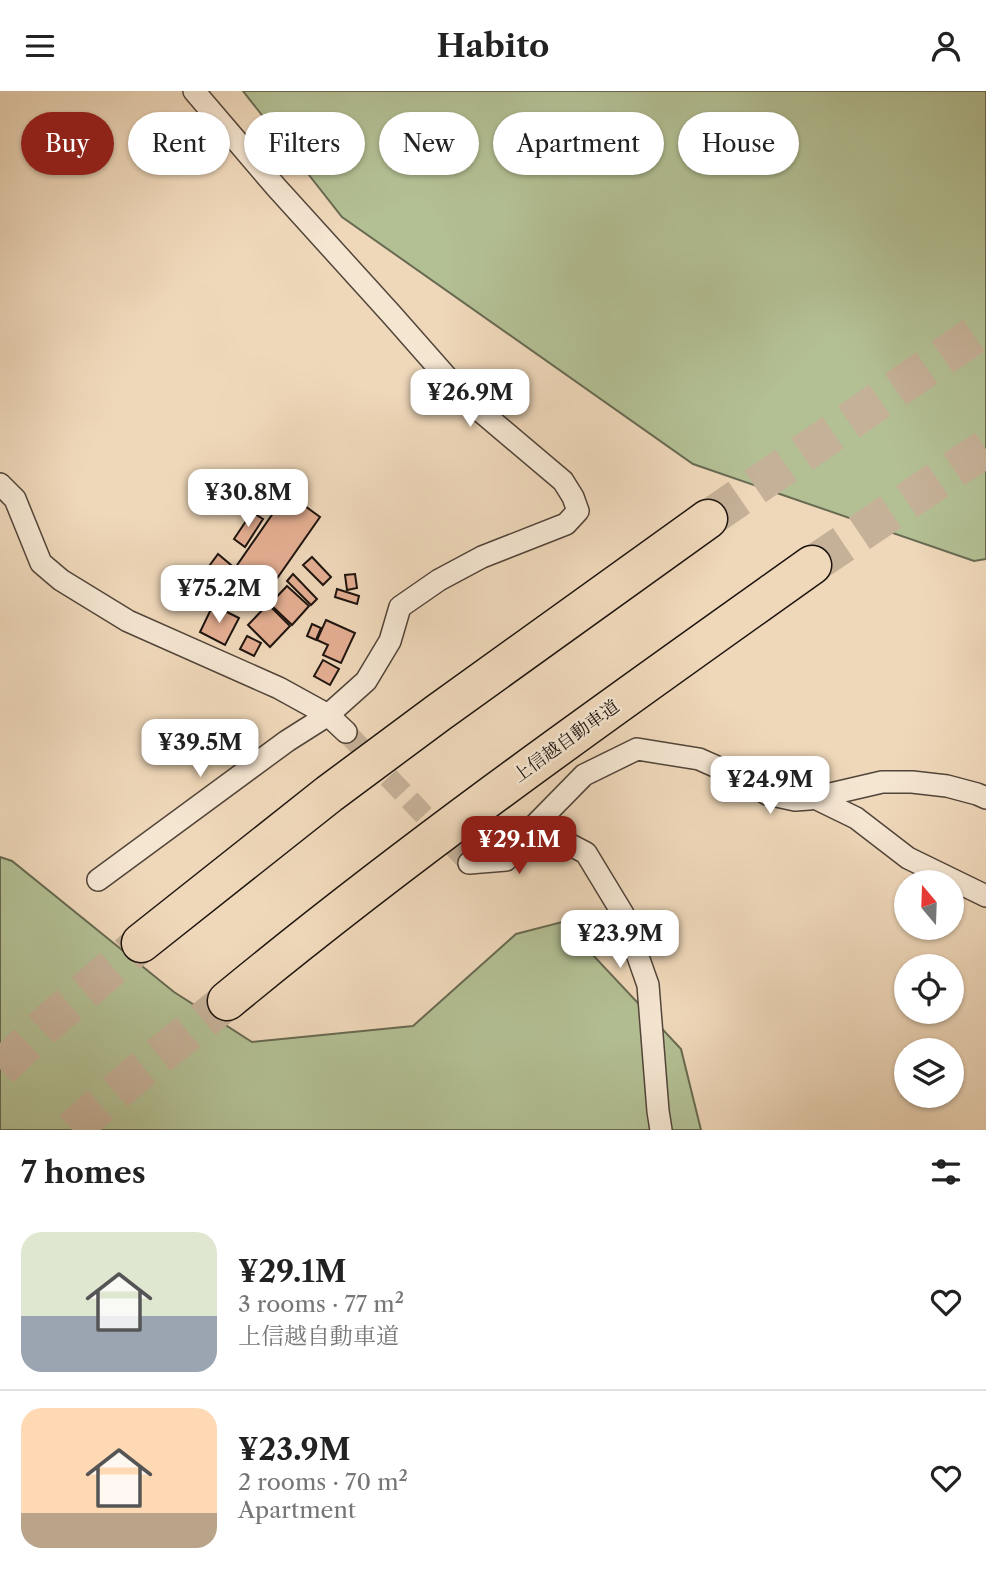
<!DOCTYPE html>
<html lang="en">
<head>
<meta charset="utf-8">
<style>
  body { margin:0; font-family:"Libre Caslon Text","Noto Serif JP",serif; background:#f6f6f6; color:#222; height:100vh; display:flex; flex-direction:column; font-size:26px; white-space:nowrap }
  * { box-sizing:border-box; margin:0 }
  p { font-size:23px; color:#767676 }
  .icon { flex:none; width:38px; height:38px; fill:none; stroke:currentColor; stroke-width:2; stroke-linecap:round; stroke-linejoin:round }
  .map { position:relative; height:1039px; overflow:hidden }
  .details { display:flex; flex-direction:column; background:#fff; flex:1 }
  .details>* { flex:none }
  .top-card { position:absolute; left:21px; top:21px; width:945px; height:63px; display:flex; gap:14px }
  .needle { width:46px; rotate:341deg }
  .tools { position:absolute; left:894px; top:779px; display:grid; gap:14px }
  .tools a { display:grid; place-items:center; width:70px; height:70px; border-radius:50%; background:#fff; box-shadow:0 2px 5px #0004; font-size:35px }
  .price { position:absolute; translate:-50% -60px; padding:0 16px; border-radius:14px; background:#fff; color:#222; font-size:23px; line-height:46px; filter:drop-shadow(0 2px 4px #0008) }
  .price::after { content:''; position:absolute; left:50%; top:42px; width:21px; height:16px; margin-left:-10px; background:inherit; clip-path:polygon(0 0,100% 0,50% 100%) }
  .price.on { background:#8f2418; color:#fff }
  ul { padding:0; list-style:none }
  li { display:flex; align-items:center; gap:21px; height:175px; padding:0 21px }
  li+li { border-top:2px solid #e0e0e0 }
  li span { display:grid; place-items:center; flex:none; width:196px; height:140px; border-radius:21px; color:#555 }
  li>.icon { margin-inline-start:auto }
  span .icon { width:84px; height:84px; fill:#fffc; stroke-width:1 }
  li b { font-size:30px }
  h2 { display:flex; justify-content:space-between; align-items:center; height:84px; padding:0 21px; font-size:30px }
  .tag { padding:0 24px; border-radius:32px; background:#fff; box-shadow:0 2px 5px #0004; font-size:24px; line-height:63px }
  .tag.on { background:#8f2418; color:#fff }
  header { display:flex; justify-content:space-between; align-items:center; height:91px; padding:0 21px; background:#fff; font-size:32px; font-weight:800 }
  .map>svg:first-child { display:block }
</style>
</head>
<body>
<header><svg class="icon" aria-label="menu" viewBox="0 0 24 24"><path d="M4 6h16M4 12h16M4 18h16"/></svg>Habito<svg class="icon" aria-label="person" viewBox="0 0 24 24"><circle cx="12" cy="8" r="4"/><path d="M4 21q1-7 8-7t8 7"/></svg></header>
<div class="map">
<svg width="986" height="1039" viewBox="0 0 986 1039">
  <rect width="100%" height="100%" fill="#efd8ba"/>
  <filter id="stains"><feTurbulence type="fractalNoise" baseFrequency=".00286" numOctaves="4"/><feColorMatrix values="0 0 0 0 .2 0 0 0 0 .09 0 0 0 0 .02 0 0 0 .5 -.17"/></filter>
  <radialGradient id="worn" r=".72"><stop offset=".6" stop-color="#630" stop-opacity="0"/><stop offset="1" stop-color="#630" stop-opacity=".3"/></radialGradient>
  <!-- green -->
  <g fill="#b3c094" stroke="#686a52" stroke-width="2">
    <polygon points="243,0 986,0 986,468 974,470 693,373 342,126"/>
    <polygon points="0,766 12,770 174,901 252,951 413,935 516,843 562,831 681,958 701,1039 0,1039"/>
  </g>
  <!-- building -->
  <g fill="#e4ae92" stroke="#1e140f" stroke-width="2">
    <polygon points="287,402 320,426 257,516 224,493"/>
    <polygon points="252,421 263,428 245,456 234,448"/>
    <polygon points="218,463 231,474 220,488 207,478"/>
    <polygon points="312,466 331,486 323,494 303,474"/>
    <polygon points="293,483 317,508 311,514 287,490"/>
    <polygon points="355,483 357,497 347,499 345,484"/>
    <polygon points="287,495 309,515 292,534 270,513"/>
    <polygon points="337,498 359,505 357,513 335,506"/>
    <polygon points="268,513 290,535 270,556 248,534"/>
    <polygon points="213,514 239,527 225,554 200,541"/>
    <polygon points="326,529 355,542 341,572 323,564 328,554 317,549"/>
    <polygon points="312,533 321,537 316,549 307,545"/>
    <polygon points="247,545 261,552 254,565 240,558"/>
    <polygon points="323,569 339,578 330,594 314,585"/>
  </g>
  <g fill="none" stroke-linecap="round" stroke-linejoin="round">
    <!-- street-tunnel -->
    <polyline stroke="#c5b198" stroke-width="21" stroke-dasharray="21 10" stroke-linecap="butt" points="346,641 469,772"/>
    <!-- highway-tunnel -->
    <g stroke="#c5b198" stroke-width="38" stroke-dasharray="38 19" stroke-linecap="butt">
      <polyline points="708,428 986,236"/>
      <polyline points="812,474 986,357"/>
      <polyline points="0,978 49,931 141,852"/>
      <polyline points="72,1039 134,985 227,910"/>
    </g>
    <!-- street casing -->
    <g stroke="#52453a" stroke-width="24">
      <g id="street">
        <polyline points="0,393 15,408 41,472 61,489 128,530 279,597 328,624 346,641"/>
        <polyline points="815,707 856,727 908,767 986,805"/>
        <polyline points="534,735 586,762 623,823 648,894 658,1020 661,1039"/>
        <polyline points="469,772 506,769 534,735 584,684 637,658 699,668 735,684 767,703 795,709 809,708 882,691 912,691 947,695 977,703 986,707"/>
        <polyline points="98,789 287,650 328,624 366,590 390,550 400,516 439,489 482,466 566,433 578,420 573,406 563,390 466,308 392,224 276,96 194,0"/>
      </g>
    </g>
    <!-- highway casing -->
    <g stroke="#1e140f" stroke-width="41">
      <g id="highway">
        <polyline points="141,852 329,703 438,622 708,428"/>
        <path d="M227 910C415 755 614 615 812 474"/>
      </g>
    </g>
    <!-- street -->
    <use href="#street" stroke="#f5e6d2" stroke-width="21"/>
    <!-- highway -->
    <use href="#highway" stroke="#efd8ba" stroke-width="38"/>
  </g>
  <g text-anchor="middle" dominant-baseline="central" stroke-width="5" stroke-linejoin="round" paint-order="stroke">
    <!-- street labels -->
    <g font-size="18" fill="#1e140f" stroke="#f5e6d2">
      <text transform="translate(566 650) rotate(-36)">上信越自動車道</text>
    </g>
  </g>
  <rect width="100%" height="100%" filter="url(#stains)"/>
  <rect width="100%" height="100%" fill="url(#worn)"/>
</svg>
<div class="tools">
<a><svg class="needle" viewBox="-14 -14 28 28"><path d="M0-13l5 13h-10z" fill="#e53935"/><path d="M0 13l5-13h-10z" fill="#767676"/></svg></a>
<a><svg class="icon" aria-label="locate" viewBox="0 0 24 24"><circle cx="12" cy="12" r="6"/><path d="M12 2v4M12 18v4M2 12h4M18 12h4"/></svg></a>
<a><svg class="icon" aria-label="layers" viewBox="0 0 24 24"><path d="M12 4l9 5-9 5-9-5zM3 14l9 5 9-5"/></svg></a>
</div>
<b class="price" style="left:470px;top:338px">¥26.9M</b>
<b class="price" style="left:248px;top:438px">¥30.8M</b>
<b class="price" style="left:219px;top:534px">¥75.2M</b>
<b class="price" style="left:200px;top:688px">¥39.5M</b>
<b class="price" style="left:770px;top:725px">¥24.9M</b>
<b class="price on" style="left:519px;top:785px">¥29.1M</b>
<b class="price" style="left:620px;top:879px">¥23.9M</b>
<div class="top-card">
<a class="tag on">Buy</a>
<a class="tag">Rent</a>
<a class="tag">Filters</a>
<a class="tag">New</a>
<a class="tag">Apartment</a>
<a class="tag">House</a>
</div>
</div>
<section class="details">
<h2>7 homes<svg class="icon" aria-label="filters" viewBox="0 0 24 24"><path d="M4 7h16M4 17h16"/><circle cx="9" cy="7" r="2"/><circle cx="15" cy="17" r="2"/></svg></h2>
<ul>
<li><span style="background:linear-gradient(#dfe7d0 60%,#9aa5b1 0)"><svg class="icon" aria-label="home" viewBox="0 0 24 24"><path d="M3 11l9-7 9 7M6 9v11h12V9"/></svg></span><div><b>¥29.1M</b><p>3 rooms · 77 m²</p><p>上信越自動車道</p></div><svg class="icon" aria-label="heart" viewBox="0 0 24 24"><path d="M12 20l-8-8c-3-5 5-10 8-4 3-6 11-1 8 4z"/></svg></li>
<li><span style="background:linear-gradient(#ffd9b3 75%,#b9a48a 0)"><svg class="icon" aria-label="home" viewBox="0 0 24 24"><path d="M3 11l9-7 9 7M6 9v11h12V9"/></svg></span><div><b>¥23.9M</b><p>2 rooms · 70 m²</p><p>Apartment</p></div><svg class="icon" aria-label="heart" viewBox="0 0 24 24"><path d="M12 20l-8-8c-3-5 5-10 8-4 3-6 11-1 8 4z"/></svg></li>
</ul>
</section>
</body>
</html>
